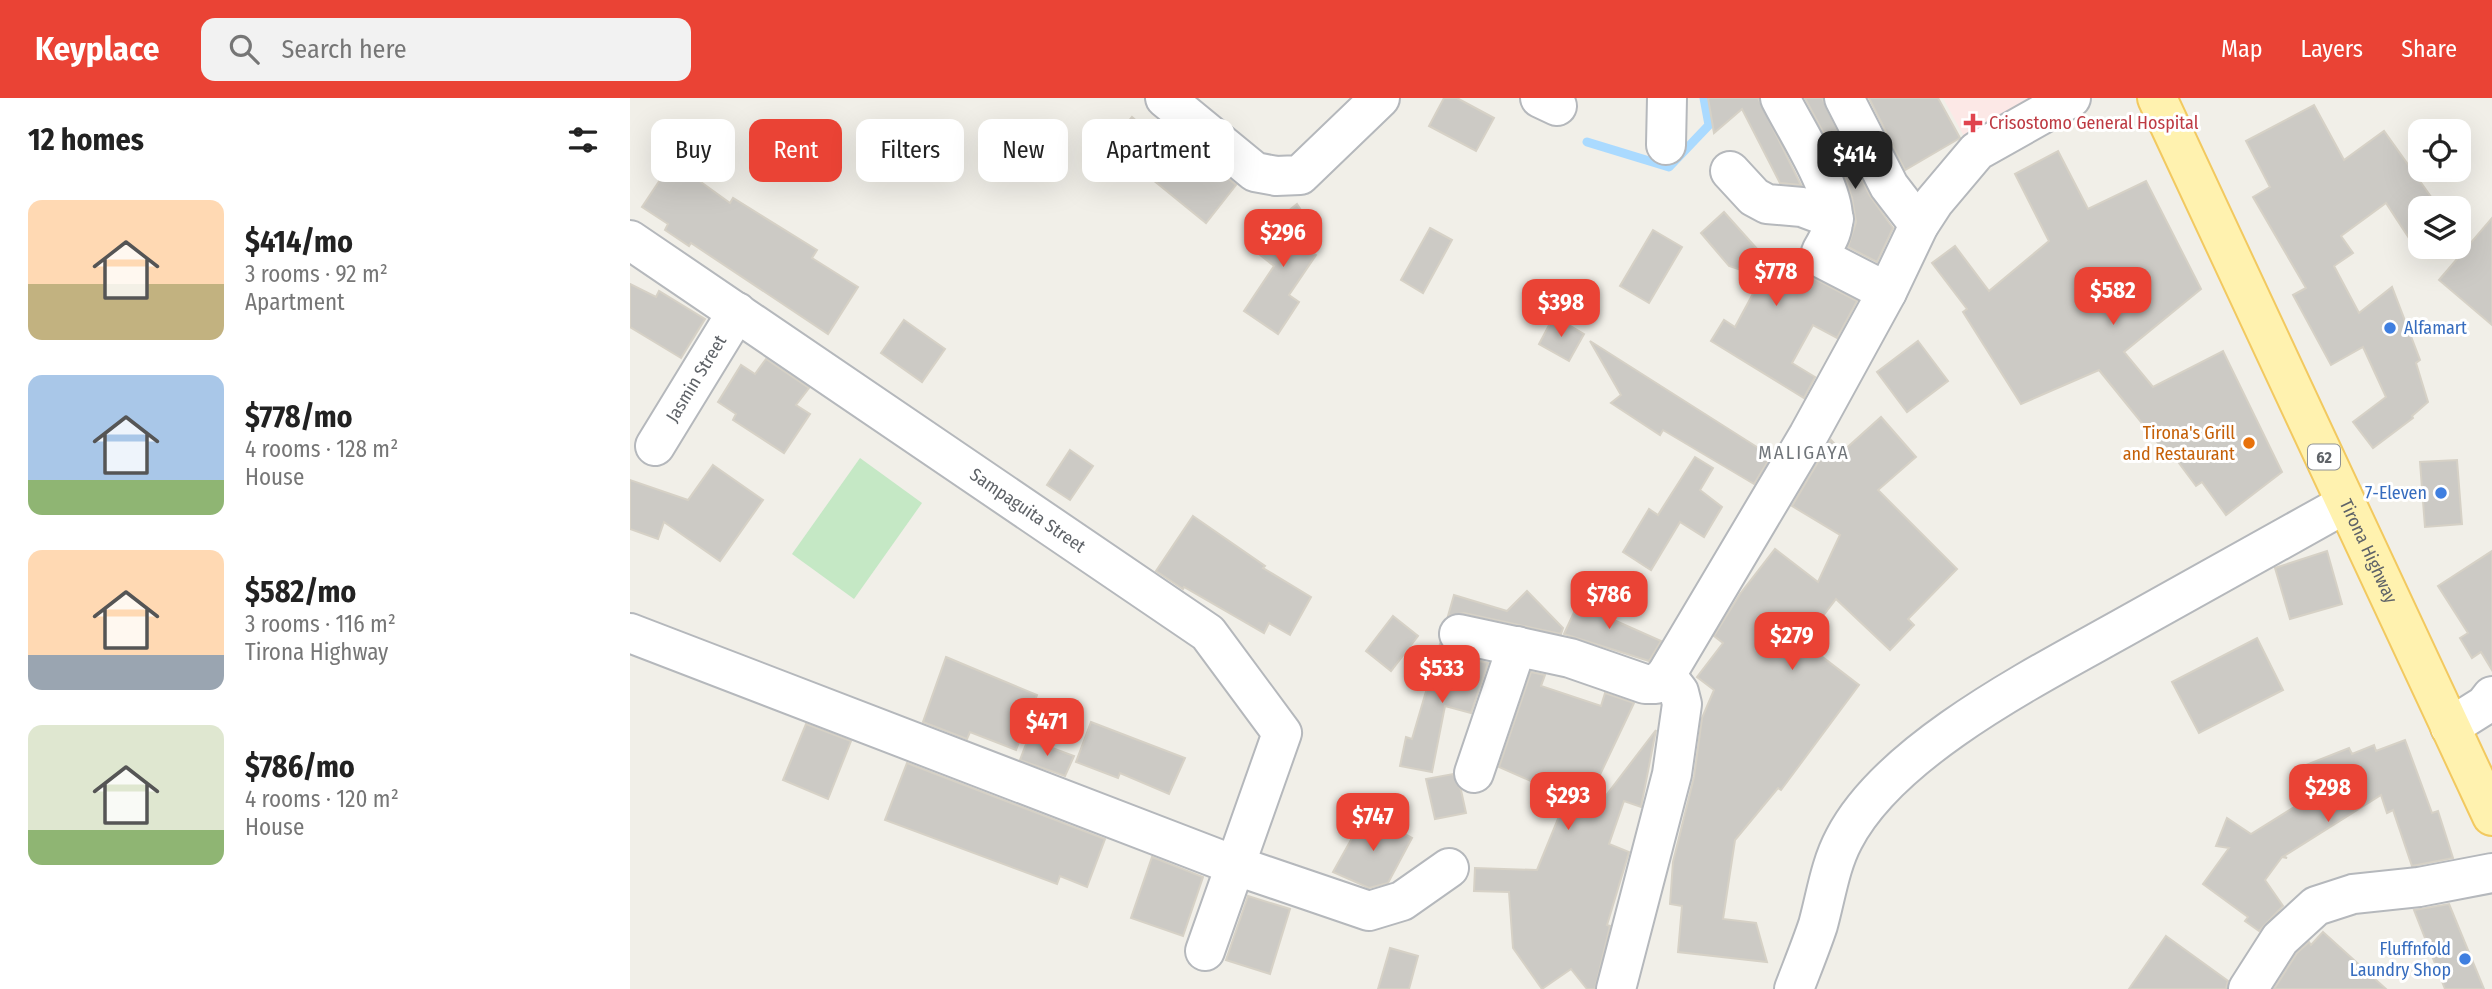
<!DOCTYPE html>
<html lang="en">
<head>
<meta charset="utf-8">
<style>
  body { margin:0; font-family:"Fira Sans Condensed",sans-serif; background:#f2f2f2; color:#222; height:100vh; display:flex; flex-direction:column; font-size:26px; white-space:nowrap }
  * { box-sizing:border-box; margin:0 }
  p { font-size:23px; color:#767676 }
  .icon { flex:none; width:38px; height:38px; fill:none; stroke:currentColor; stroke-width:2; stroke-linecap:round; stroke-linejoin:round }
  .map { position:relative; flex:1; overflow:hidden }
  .sheet { display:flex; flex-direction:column; background:#fff; width:630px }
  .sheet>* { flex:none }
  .top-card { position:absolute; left:21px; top:21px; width:665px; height:63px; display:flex; gap:14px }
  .fabs { position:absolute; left:1778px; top:21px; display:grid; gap:14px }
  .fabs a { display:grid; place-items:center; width:63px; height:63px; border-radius:14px; background:#fff; box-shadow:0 7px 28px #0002; font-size:35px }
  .price { position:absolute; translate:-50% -60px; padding:0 16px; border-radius:14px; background:#ea4335; color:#fff; font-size:23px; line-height:46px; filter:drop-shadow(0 2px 4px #0008) }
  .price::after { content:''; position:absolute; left:50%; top:42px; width:21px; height:16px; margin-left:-10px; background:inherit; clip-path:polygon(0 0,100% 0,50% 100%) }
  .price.current { background:#222; color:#fff }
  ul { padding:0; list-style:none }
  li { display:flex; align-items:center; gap:21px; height:175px; padding:0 28px }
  li span { display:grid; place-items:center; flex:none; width:196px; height:140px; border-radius:14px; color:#555 }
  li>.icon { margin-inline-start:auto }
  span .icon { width:84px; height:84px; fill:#fffc; stroke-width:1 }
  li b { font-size:30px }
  h2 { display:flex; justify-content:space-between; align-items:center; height:84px; padding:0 28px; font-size:30px }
  .chip { padding:0 24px; border-radius:14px; background:#fff; box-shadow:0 7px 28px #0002; font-size:24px; line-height:63px }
  .chip.current { background:#ea4335; color:#fff }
  header { display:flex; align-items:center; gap:42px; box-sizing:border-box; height:98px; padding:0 35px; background:#ea4335; color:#fff }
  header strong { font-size:33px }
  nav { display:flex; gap:38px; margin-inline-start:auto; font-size:24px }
  .search { width:490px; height:63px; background:#f2f2f2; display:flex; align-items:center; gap:18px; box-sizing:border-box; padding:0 24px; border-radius:14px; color:#767676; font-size:26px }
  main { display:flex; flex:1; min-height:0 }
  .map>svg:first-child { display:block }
</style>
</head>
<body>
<header>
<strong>Keyplace</strong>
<div class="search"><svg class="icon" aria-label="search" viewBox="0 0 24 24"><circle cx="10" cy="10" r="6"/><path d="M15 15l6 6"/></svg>Search here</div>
<nav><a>Map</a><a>Layers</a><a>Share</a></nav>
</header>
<main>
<section class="sheet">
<h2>12 homes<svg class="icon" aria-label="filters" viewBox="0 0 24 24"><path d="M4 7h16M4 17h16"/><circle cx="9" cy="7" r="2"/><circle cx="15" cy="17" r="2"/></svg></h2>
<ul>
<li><span style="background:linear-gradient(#ffd9b3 60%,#c2b280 0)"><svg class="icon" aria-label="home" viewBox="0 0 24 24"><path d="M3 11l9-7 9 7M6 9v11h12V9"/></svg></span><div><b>$414/mo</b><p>3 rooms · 92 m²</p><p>Apartment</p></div></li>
<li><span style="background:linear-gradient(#a9c7e8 75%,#8fb573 0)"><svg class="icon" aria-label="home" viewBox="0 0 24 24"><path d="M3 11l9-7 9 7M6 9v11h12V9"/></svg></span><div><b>$778/mo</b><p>4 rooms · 128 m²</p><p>House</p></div></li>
<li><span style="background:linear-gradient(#ffd9b3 75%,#9aa5b1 0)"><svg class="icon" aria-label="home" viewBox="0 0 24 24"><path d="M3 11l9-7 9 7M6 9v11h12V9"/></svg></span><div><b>$582/mo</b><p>3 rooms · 116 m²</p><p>Tirona Highway</p></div></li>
<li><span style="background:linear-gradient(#dfe7d0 75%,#8fb573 0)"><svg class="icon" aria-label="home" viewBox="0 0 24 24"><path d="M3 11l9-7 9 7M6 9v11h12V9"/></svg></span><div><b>$786/mo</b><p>4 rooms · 120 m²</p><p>House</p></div></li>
</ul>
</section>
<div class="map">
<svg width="1862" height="891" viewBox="0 0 1862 891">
  <rect width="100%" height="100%" fill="#f1efe8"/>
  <!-- medical -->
  <polygon fill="#fce8e6" points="1313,0 1405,0 1335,40"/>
  <!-- green -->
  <polygon fill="#c5e8c5" points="230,360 292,405 224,501 162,456"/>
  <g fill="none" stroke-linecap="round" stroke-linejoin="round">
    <!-- stream -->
    <polyline stroke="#aadaff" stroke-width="9" points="957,44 1039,69 1079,27 1074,0"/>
  </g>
  <!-- building -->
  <g fill="#cccac5" stroke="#d6d1c6" stroke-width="2">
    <polygon points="814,0 827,0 864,20 846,53 799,28"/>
    <polygon points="1078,0 1128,0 1171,87 1150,85 1112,11 1084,35"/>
    <polygon points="1175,0 1192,0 1240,98 1263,130 1247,164 1218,149 1226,124 1222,100 1210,66"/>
    <polygon points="1239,0 1308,0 1330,40 1275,72"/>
    <polygon points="1684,7 1714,62 1754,33 1809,110 1790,110 1790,157 1756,105 1711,138 1723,155 1704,168 1729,215 1762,189 1790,262 1786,265 1798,304 1782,318 1783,320 1743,350 1723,324 1756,299 1733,249 1701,267 1663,197 1676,190 1623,99 1640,89 1616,43"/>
    <polygon points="502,19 524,38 533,26 606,87 576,125 479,46"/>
    <polygon points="1428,53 1458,111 1516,83 1571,191 1494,254 1523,289 1593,253 1652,374 1596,417 1572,384 1566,388 1540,353 1537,356 1469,272 1391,306 1333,214 1337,211 1302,165 1325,148 1359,193 1419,143 1385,76"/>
    <polygon points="48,55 70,70 64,79 100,105 103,100 187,152 182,160 228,189 198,236 61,145 59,148 35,132 38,126 12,109"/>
    <polygon points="667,106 690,141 675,150 686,157 659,197 669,204 648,236 614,213 644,168 629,156 647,130 642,126"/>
    <polygon points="1094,114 1128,152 1170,157 1176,174 1183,180 1227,203 1207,240 1183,227 1162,265 1185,279 1174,300 1081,243 1094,222 1105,229 1132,179 1099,168 1071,135"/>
    <polygon points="1862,120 1862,227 1809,182"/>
    <polygon points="800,130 822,142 793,195 771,182"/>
    <polygon points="1023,132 1052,149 1019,205 990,188"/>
    <polygon points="0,186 26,199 29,193 75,221 51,260 0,229"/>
    <polygon points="924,218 954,236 939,263 909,246"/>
    <polygon points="274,222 315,251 292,284 251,255"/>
    <polygon points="960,243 1141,358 1124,386 1033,332 1030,337 981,305 991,297"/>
    <polygon points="1288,243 1318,283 1277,314 1247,274"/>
    <polygon points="136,261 179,290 166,307 180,316 154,355 103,322 106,316 88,304 111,267 125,276"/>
    <polygon points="1251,319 1286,359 1248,392 1327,471 1278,521 1284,527 1260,552 1206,501 1173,544 1229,587 1151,692 1148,690 1105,742 1093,821 1126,825 1137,864 1048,854 1052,808 1040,806 1043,764 1064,679 1072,620 1084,592 1067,579 1093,545 1084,538 1110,496 1145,451 1188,484 1210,437 1162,408 1201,342 1212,354"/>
    <polygon points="440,352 463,368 440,402 417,387"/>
    <polygon points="1065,359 1083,370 1070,392 1092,409 1074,439 1050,424 1021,472 993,454 1019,411 1028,417"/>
    <polygon points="1827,362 1832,426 1795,429 1790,364"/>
    <polygon points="83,367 133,402 90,463 34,424 28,441 0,431 0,382 58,402"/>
    <polygon points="563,418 635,468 633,470 681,499 660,537 639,525 634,535 554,489 553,491 526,473"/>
    <polygon points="1697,453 1712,506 1660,521 1645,470"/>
    <polygon points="1862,453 1862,572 1851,554 1842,560 1830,540 1838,535 1808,488"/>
    <polygon points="897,493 933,530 931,536 834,515 818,518 824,497 877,513"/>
    <polygon points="952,497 981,510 977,519 1031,543 1019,563 934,536"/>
    <polygon points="763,518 788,538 761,573 736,553"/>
    <polygon points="1627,540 1653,592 1569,635 1542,584"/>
    <polygon points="810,546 824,557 858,565 841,615 815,608 802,674 770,668 776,639 782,641"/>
    <polygon points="316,559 407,597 386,652 340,634 337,641 293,624"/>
    <polygon points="901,574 915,577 911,588 971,608 975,595 1004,605 958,702 968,708 1026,632 1011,709 994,703 979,746 999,754 977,827 980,828 965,891 957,891 941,871 912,891 883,850 879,794 844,793 845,770 907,772 937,699 869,669"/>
    <polygon points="461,624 555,660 539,696 490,675 488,680 446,664"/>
    <polygon points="176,626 221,643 198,701 153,682"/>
    <polygon points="398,641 444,658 435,678 390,662"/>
    <polygon points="1775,642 1802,715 1808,713 1823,760 1782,768 1763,712 1757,715 1751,697 1654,758 1657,760 1652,759 1635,782 1653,808 1629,833 1615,823 1618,819 1573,786 1599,750 1586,748 1597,720 1621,736 1682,698 1671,669 1719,650 1722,656 1744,647 1746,653"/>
    <polygon points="277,665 475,741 457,789 430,778 427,786 255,722"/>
    <polygon points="823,676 831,692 836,715 805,721 796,681"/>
    <polygon points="736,715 782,740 758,785 739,790 703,774"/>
    <polygon points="522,759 573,779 553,838 501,820"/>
    <polygon points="618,798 660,811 640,876 596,862"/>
    <polygon points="1819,806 1854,891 1815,891 1784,812"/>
    <polygon points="1693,834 1756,891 1644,891 1667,855 1679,844 1681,847"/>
    <polygon points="1536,838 1598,883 1596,891 1499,891"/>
    <polygon points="760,850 788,858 779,891 748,891"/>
  </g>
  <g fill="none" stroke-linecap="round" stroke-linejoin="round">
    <!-- minor casing -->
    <g stroke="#b5b8bc" stroke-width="42">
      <g id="minor">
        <polyline points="535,0 625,74 646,78 670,77 750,0"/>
        <polyline points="910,0 927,8"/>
        <path d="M1150 0C1165 30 1203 88 1203 119 1204 133 1197 143 1191 154L1193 161 1257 194"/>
        <polyline points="1214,0 1259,88 1289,127"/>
        <polyline points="1036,47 1037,0"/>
        <polyline points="1100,73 1124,99 1137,106 1172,109 1204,121"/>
        <path id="s1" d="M0 142 578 535 652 635 575 853"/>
        <path id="s2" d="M25 348 107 214"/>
        <polyline points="0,535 604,767 739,813 772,803 819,770"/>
        <polyline points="829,536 940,560 1015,586 1026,586 1036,577 1178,338 1257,194 1289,127 1304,104 1347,53 1441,0"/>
        <polyline points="1820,629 1855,607 1862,598"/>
        <polyline points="844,675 887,548"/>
        <polyline points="986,891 1042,676 1052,606 1049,594 1036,577"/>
        <path d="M1164 891C1172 870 1181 848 1188 827 1196 798 1200 767 1214 741 1261 650 1411 576 1498 527 1570 487 1642 446 1715 406"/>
        <polyline points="1618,891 1650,841 1686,808 1723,796 1789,789 1862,775"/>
      </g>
    </g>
    <!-- major casing -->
    <g stroke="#f2c960" stroke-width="42">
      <g id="major">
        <path id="s3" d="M1527 0 1862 718"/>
      </g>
    </g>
    <!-- minor -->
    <use href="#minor" stroke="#fff" stroke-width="38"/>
    <!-- major -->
    <use href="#major" stroke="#fff2af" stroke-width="38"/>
  </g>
  <!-- markers -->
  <path fill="#e0444e" stroke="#fff" stroke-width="2.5" d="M1339.5 14.5h7v7h7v7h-7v7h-7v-7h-7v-7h7z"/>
  <g fill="#3f7fe0" stroke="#fff" stroke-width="2.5">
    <circle cx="1760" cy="230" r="7"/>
    <circle cx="1811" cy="395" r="7"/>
    <circle cx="1835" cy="861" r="7"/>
  </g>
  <circle fill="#e8710a" stroke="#fff" stroke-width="2.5" cx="1619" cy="345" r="7"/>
  <g text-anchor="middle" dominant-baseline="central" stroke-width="6" stroke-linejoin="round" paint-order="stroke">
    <!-- shield labels -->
    <rect fill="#fff" stroke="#8f9295" stroke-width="2" x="1678" y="346.5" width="32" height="25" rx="5"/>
    <g font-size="16" font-weight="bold" fill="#5f6368">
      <text x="1694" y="359">62</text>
    </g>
    <!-- health labels -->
    <g font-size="18" fill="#be3a42" stroke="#fff" text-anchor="start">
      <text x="1359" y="25">Crisostomo General Hospital</text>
    </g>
    <!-- shop labels -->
    <g font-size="18" fill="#366cbe" stroke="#fff" text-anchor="end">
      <text x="1774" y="230" text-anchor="start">Alfamart</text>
      <text x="1797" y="395">7-Eleven</text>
      <text x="1821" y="851">Fluffnfold<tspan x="1821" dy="21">Laundry Shop</tspan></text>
    </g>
    <!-- street labels -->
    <g font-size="18" fill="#5f6368" stroke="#fff">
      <text stroke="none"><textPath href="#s2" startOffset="79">Jasmin Street</textPath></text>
      <text stroke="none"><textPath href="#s1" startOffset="481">Sampaguita Street</textPath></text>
      <text stroke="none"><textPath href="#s3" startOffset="500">Tirona Highway</textPath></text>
    </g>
    <!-- food labels -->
    <g font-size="18" fill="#c56008" stroke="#fff" text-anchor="end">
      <text x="1605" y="335">Tirona's Grill<tspan x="1605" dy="21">and Restaurant</tspan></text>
    </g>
    <!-- neighbourhood labels -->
    <g font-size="19" letter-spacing="2" fill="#70757a" stroke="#fff">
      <text x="1174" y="354">MALIGAYA</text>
    </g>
  </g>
</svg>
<div class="fabs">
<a><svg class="icon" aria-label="locate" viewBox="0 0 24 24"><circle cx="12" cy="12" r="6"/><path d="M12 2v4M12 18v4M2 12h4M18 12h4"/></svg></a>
<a><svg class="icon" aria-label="layers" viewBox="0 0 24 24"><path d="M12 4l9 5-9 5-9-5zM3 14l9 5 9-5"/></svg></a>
</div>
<b class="price current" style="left:1225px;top:93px">$414</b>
<b class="price" style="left:653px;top:171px">$296</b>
<b class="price" style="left:1146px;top:210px">$778</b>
<b class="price" style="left:1483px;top:229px">$582</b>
<b class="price" style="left:931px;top:241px">$398</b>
<b class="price" style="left:979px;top:533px">$786</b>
<b class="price" style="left:1162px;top:574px">$279</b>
<b class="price" style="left:812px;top:607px">$533</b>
<b class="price" style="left:417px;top:660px">$471</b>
<b class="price" style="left:1698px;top:726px">$298</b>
<b class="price" style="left:938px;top:734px">$293</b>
<b class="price" style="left:743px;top:755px">$747</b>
<div class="top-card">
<a class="chip">Buy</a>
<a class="chip current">Rent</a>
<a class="chip">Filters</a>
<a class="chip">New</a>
<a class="chip">Apartment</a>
</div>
</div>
</main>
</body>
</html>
